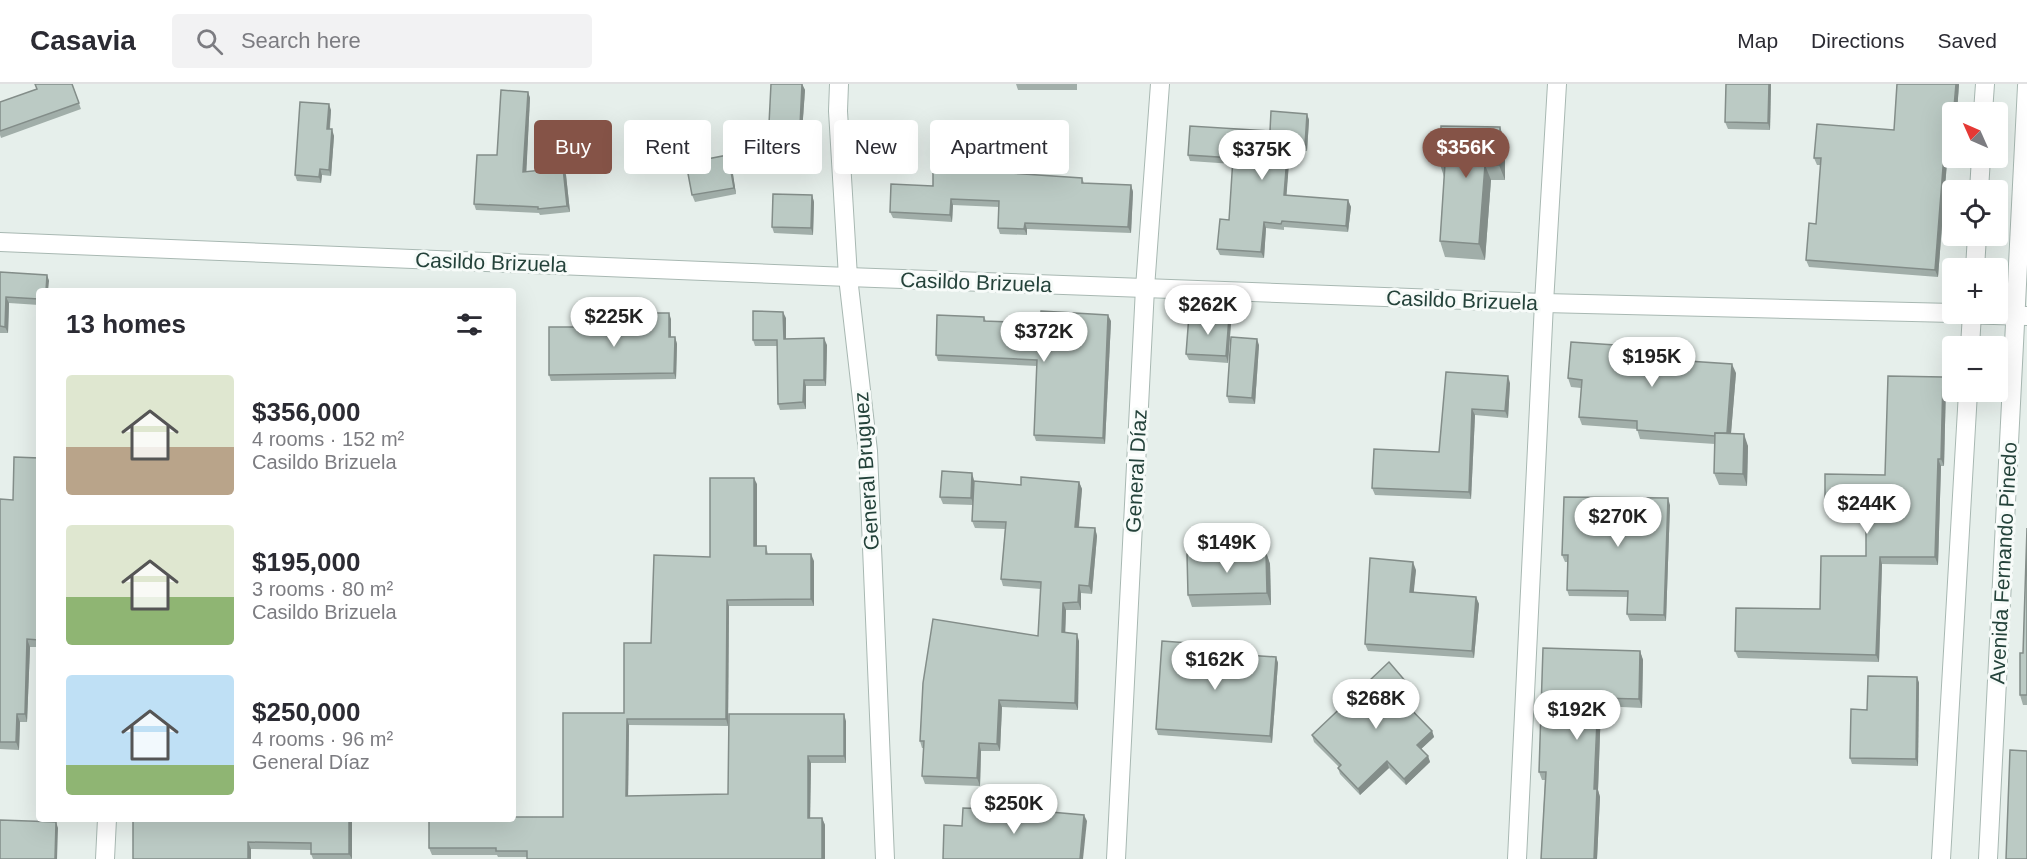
<!DOCTYPE html>
<html lang="en">
<head>
<meta charset="utf-8">
<style>
  body { margin:0; font-family:Helvetica,sans-serif; background:#f2f2f3; color:#2b2b33; height:100vh; display:flex; flex-direction:column; font-size:22px; white-space:nowrap }
  * { box-sizing:border-box; margin:0 }
  p { font-size:20px; color:#7c7c81 }
  .icon { flex:none; width:33px; height:33px; fill:none; stroke:currentColor; stroke-width:2; stroke-linecap:round; stroke-linejoin:round }
  .map { position:relative; flex:1; overflow:hidden }
  .drawer { position:absolute; left:36px; top:204px; width:480px; height:534px; display:flex; flex-direction:column; background:#fff; border-radius:6px; box-shadow:0 6px 24px #0002 }
  .drawer>* { flex:none }
  .guide { position:absolute; left:534px; top:36px; width:570px; height:54px; display:flex; gap:12px }
  .needle { width:39px; rotate:315deg }
  .fabs { position:absolute; left:1942px; top:18px; display:grid; gap:12px }
  .fabs a { display:grid; place-items:center; width:66px; height:66px; border-radius:6px; background:#fff; box-shadow:0 6px 24px #0002; font-size:30px }
  .price { position:absolute; translate:-50% -51px; padding:0 14px; border-radius:21px; background:#fff; color:#222; font-size:20px; line-height:39px; filter:drop-shadow(0 2px 3px #0008) }
  .price::after { content:''; position:absolute; left:50%; top:36px; width:18px; height:14px; margin-left:-9px; background:inherit; clip-path:polygon(0 0,100% 0,50% 100%) }
  .price.active { background:#855347; color:#fff }
  ul { padding:0; list-style:none }
  li { display:flex; align-items:center; gap:18px; height:150px; padding:0 30px }
  li span { display:grid; place-items:center; flex:none; width:168px; height:120px; border-radius:6px; color:#555 }
  li>.icon { margin-inline-start:auto }
  span .icon { width:72px; height:72px; fill:#fffc; stroke-width:1 }
  li b { font-size:26px }
  h2 { display:flex; justify-content:space-between; align-items:center; height:72px; padding:0 30px; font-size:26px }
  .tag { padding:0 21px; border-radius:6px; background:#fff; box-shadow:0 6px 24px #0002; font-size:21px; line-height:54px }
  .tag.active { background:#855347; color:#fff }
  header { display:flex; align-items:center; gap:36px; box-sizing:border-box; height:84px; padding:0 30px; background:#fff; border-bottom:2px solid #e1e1e2 }
  header strong { font-size:28px }
  nav { display:flex; gap:33px; margin-inline-start:auto; font-size:21px }
  .search { width:420px; height:54px; background:#f2f2f3; display:flex; align-items:center; gap:15px; box-sizing:border-box; padding:0 21px; border-radius:6px; color:#7c7c81; font-size:22px }
  .map>svg:first-child { display:block }
</style>
</head>
<body>
<header>
<strong>Casavia</strong>
<div class="search"><svg class="icon" aria-label="search" viewBox="0 0 24 24"><circle cx="10" cy="10" r="6"/><path d="M15 15l6 6"/></svg>Search here</div>
<nav><a>Map</a><a>Directions</a><a>Saved</a></nav>
</header>
<div class="map">
<svg width="2027" height="775" viewBox="0 0 2027 775">
  <rect width="100%" height="100%" fill="#e6efeb"/>
  <g fill="none" stroke-linecap="round" stroke-linejoin="round">
    <!-- minor casing -->
    <g stroke="#a8b8b2" stroke-width="20">
      <g id="minor">
        <polyline points="839,0 838,27 848,193 868,367 885,775"/>
        <polyline points="0,158 848,193 1544,219 1953,229"/>
        <polyline points="1961,230 2027,232"/>
        <polyline points="105,775 107,735"/>
        <polyline points="1116,775 1145,204 1160,0"/>
        <polyline points="1517,775 1544,219 1557,0"/>
      </g>
    </g>
    <!-- tertiary casing -->
    <g stroke="#a8b8b2" stroke-width="20">
      <g id="tertiary">
        <polyline points="1983,28 1985,0"/>
        <polyline points="1979,106 1981,74"/>
        <polyline points="1975,184 1977,152"/>
        <polyline points="1970,262 1972,230"/>
        <polyline points="1941,775 1968,308"/>
        <polyline points="1988,775 2027,2"/>
      </g>
    </g>
    <!-- minor -->
    <use href="#minor" stroke="#fff" stroke-width="18"/>
    <!-- tertiary -->
    <use href="#tertiary" stroke="#fff" stroke-width="18"/>
  </g>
  <!-- wall -->
  <g fill="#a1aea9">
    <polygon points="72,0 81,25 1,54 0,51 0,18 37,5"/>
    <polygon points="802,0 805,6 802,48 771,47 769,40"/>
    <polygon points="1016,0 1077,0 1077,6 1018,6"/>
    <polygon points="1771,0 1770,46 1728,45 1725,38"/>
    <polygon points="1897,0 1959,0 1957,28 1953,28 1953,52 1949,52 1938,193 1809,183 1806,176 1816,140 1821,81 1817,81 1814,74 1894,46"/>
    <polygon points="528,8 530,14 526,88 563,84 566,91 570,128 540,131 539,129 476,126 474,120"/>
    <polygon points="331,26 330,45 334,52 331,92 322,91 321,99 297,97 295,91"/>
    <polygon points="1307,30 1309,36 1307,67 1290,66 1286,112 1348,116 1351,123 1348,148 1284,143 1284,146 1266,144 1264,174 1220,171 1217,165 1229,136 1233,80 1190,77 1188,71 1270,47"/>
    <polygon points="1505,58 1505,96 1491,96 1485,176 1445,173 1440,157 1444,93 1440,80"/>
    <polygon points="731,77 736,110 695,118 692,111"/>
    <polygon points="1010,78 1013,84 1013,89 1082,94 1084,99 1131,101 1133,108 1131,149 1027,145 1027,151 1000,150 998,144 999,123 953,121 952,138 893,134 890,128 933,102 951,88"/>
    <polygon points="812,111 814,118 813,151 774,149 772,143"/>
    <polygon points="0,188 47,191 49,197 39,207 39,221 9,219 8,249 0,249"/>
    <polygon points="984,233 986,237 1040,239 1111,237 1105,360 1036,357 1034,351 1037,282 938,277 936,271"/>
    <polygon points="1229,233 1231,239 1228,279 1189,276 1186,270"/>
    <polygon points="786,234 786,255 827,261 826,302 806,302 806,325 780,326 778,320 777,262 755,262 753,256"/>
    <polygon points="671,235 671,253 675,253 677,260 676,295 551,297 549,291 616,243"/>
    <polygon points="1259,261 1255,320 1229,319 1227,312"/>
    <polygon points="1692,274 1692,277 1736,289 1731,349 1748,362 1747,402 1719,401 1714,389 1715,360 1640,355 1637,345 1582,341 1579,333 1581,304 1571,303 1568,294"/>
    <polygon points="1446,288 1510,299 1508,334 1475,331 1471,415 1375,411 1372,404 1439,368"/>
    <polygon points="1943,293 1946,300 1944,382 1941,382 1938,481 1882,480 1879,578 1738,574 1735,567 1820,525 1866,472 1866,425 1827,425 1825,417 1885,391"/>
    <polygon points="39,374 39,563 30,563 27,638 20,638 19,666 0,665 0,415 13,416"/>
    <polygon points="974,396 974,397 1021,401 1079,398 1082,405 1079,443 1095,444 1097,452 1092,510 1081,509 1081,526 1066,526 1065,549 1079,557 1078,626 1002,623 1000,667 981,667 980,702 925,700 922,692 924,664 922,664 920,657 1038,552 1041,505 1003,502 1001,495 1005,445 975,444 972,437 973,421 943,420 940,413"/>
    <polygon points="757,400 757,462 766,462 768,470 814,477 814,522 729,522 728,642 629,641 628,712 728,710 846,637 846,679 811,679 810,734 822,734 825,741 825,775 527,775 527,773 498,773 497,771 432,771 429,764 563,733 624,629 710,473"/>
    <polygon points="1670,421 1666,537 1630,537 1627,530 1628,513 1569,512 1567,506 1568,478 1565,478 1562,471"/>
    <polygon points="2027,444 2027,621 2023,621 2020,611 2023,569"/>
    <polygon points="1266,468 1270,480 1271,521 1192,523 1188,511"/>
    <polygon points="1416,486 1413,509 1476,513 1479,520 1474,574 1368,567 1365,560"/>
    <polygon points="1543,564 1640,567 1643,576 1642,624 1601,622 1598,706 1600,713 1597,775 1541,775 1545,696 1542,696 1539,688"/>
    <polygon points="1218,568 1218,569 1276,573 1278,579 1272,659 1158,651 1156,645"/>
    <polygon points="1917,593 1919,599 1918,682 1852,680 1850,674 1867,626"/>
    <polygon points="1413,606 1415,612 1406,620 1432,647 1434,653 1421,665 1428,672 1430,678 1406,701 1389,684 1360,711 1340,690 1338,684 1339,683 1314,658 1312,651"/>
    <polygon points="133,735 352,735 352,775 313,775 311,770 311,766 251,765"/>
  </g>
  <!-- shaded-wall -->
  <g fill="#838d89">
    <polygon points="802,0 805,6 802,48 800,42"/>
    <polygon points="1769,0 1771,0 1770,46 1768,39"/>
    <polygon points="1956,0 1959,0 1957,28 1954,28"/>
    <polygon points="528,8 530,14 526,95 523,88"/>
    <polygon points="329,20 331,26 329,51 327,45"/>
    <polygon points="1307,30 1309,36 1307,67 1305,61"/>
    <polygon points="1500,43 1505,58 1505,96 1499,81"/>
    <polygon points="332,45 334,52 331,92 329,86"/>
    <polygon points="1946,45 1949,52 1938,193 1935,186"/>
    <polygon points="1288,60 1290,66 1286,118 1284,111"/>
    <polygon points="728,71 731,77 736,110 734,104"/>
    <polygon points="1010,78 1013,84 1013,95 1010,89"/>
    <polygon points="1485,81 1491,96 1485,176 1479,160"/>
    <polygon points="563,84 566,91 570,128 567,122"/>
    <polygon points="320,85 322,91 321,99 319,93"/>
    <polygon points="1131,101 1133,108 1131,149 1128,143"/>
    <polygon points="812,111 814,118 813,151 811,144"/>
    <polygon points="951,115 953,121 952,138 950,131"/>
    <polygon points="1348,116 1351,123 1348,148 1346,142"/>
    <polygon points="1264,138 1266,144 1264,174 1261,168"/>
    <polygon points="1025,139 1027,145 1027,151 1024,145"/>
    <polygon points="47,191 49,197 48,207 46,207"/>
    <polygon points="6,213 9,219 8,249 5,243"/>
    <polygon points="783,228 786,234 786,261 784,255"/>
    <polygon points="669,229 671,235 671,260 669,253"/>
    <polygon points="1108,231 1111,237 1105,360 1103,354"/>
    <polygon points="1229,233 1231,239 1228,279 1226,272"/>
    <polygon points="675,253 677,260 676,295 674,289"/>
    <polygon points="824,254 827,261 826,302 824,296"/>
    <polygon points="1257,255 1259,261 1255,320 1252,314"/>
    <polygon points="1689,266 1692,274 1691,285 1688,277"/>
    <polygon points="1732,280 1736,289 1730,361 1727,352"/>
    <polygon points="1508,292 1510,299 1508,334 1505,327"/>
    <polygon points="1943,293 1946,300 1944,382 1941,375"/>
    <polygon points="804,296 806,302 806,325 803,318"/>
    <polygon points="1472,325 1475,331 1471,415 1469,408"/>
    <polygon points="1744,350 1748,362 1747,402 1743,390"/>
    <polygon points="1938,375 1941,382 1938,481 1935,473"/>
    <polygon points="972,389 974,396 974,421 971,414"/>
    <polygon points="754,394 757,400 757,468 754,462"/>
    <polygon points="1079,398 1082,405 1078,450 1075,443"/>
    <polygon points="1668,414 1670,421 1666,537 1664,531"/>
    <polygon points="1095,444 1097,452 1092,510 1089,502"/>
    <polygon points="1266,468 1270,480 1271,521 1267,509"/>
    <polygon points="811,470 814,477 814,522 811,515"/>
    <polygon points="1880,473 1882,480 1879,578 1876,571"/>
    <polygon points="1413,478 1416,486 1413,516 1410,508"/>
    <polygon points="1079,501 1081,509 1081,526 1078,518"/>
    <polygon points="1476,513 1479,520 1474,574 1472,567"/>
    <polygon points="727,516 729,522 728,642 726,635"/>
    <polygon points="1063,519 1066,526 1065,556 1062,548"/>
    <polygon points="1077,550 1079,557 1078,626 1075,619"/>
    <polygon points="27,555 30,563 27,638 25,630"/>
    <polygon points="1640,567 1643,576 1642,624 1639,615"/>
    <polygon points="1276,573 1278,579 1272,659 1270,652"/>
    <polygon points="1917,593 1919,599 1918,682 1916,675"/>
    <polygon points="1413,606 1415,612 1404,622 1402,616"/>
    <polygon points="1598,614 1601,622 1598,706 1600,713 1597,775 1594,775 1594,705"/>
    <polygon points="999,616 1002,623 1000,667 997,660"/>
    <polygon points="17,630 20,638 19,666 16,658"/>
    <polygon points="844,630 846,637 846,679 844,672"/>
    <polygon points="627,635 629,641 628,718 626,712"/>
    <polygon points="1432,647 1434,653 1419,667 1417,661"/>
    <polygon points="979,659 981,667 980,702 977,694"/>
    <polygon points="808,672 811,679 810,741 808,734"/>
    <polygon points="1428,672 1430,678 1406,701 1404,695"/>
    <polygon points="1387,677 1389,684 1360,711 1358,705"/>
    <polygon points="1084,731 1087,737 1083,775 1080,775"/>
    <polygon points="822,734 825,741 825,775 822,775"/>
    <polygon points="349,735 352,735 352,775 349,770"/>
    <polygon points="56,738 58,744 57,775 55,775"/>
    <polygon points="248,758 251,765 251,775 248,775"/>
  </g>
  <!-- building -->
  <g fill="#bbcac4" stroke="#838d89" stroke-width="1.5">
    <polygon points="35,0 72,0 79,19 0,47 0,18 37,5"/>
    <polygon points="771,0 802,0 800,42 769,40"/>
    <polygon points="1726,0 1769,0 1768,39 1725,38"/>
    <polygon points="1897,0 1956,0 1952,46 1946,45 1935,186 1806,176 1809,139 1816,140 1821,74 1814,74 1817,40 1894,46"/>
    <polygon points="501,6 528,8 523,88 563,84 567,122 538,125 538,123 474,120 477,71 497,71"/>
    <polygon points="300,18 329,20 327,45 332,45 329,86 320,85 319,93 295,91"/>
    <polygon points="1271,27 1307,30 1305,61 1288,60 1284,111 1348,116 1346,142 1282,137 1281,140 1264,138 1261,168 1217,165 1220,135 1229,136 1233,74 1188,71 1190,42 1270,47"/>
    <polygon points="1441,42 1500,43 1499,81 1485,81 1479,160 1440,157 1445,80 1440,80"/>
    <polygon points="728,71 734,104 692,111 686,79"/>
    <polygon points="952,75 1010,78 1010,89 1082,94 1082,99 1131,101 1128,143 1025,139 1024,145 998,144 999,117 951,115 950,131 890,128 891,100 933,102 933,87 951,88"/>
    <polygon points="773,110 812,111 811,144 772,143"/>
    <polygon points="0,188 47,191 46,207 39,207 39,215 6,213 5,243 0,242"/>
    <polygon points="753,227 783,228 784,255 824,254 824,296 804,296 803,318 778,320 777,256 753,256"/>
    <polygon points="1041,227 1108,231 1103,354 1034,351 1037,276 936,271 937,231 984,233 984,237 1040,239"/>
    <polygon points="626,229 669,229 669,253 675,253 674,289 549,291 549,243 616,243 616,241 626,241"/>
    <polygon points="1189,231 1229,233 1226,272 1186,270"/>
    <polygon points="1231,253 1257,255 1252,314 1227,312"/>
    <polygon points="1571,258 1689,266 1688,277 1732,280 1727,349 1715,349 1715,352 1637,346 1637,337 1579,333 1582,296 1568,294"/>
    <polygon points="1446,288 1508,292 1505,327 1472,325 1469,408 1372,404 1374,365 1439,368"/>
    <polygon points="1888,292 1943,293 1941,375 1938,375 1935,473 1880,473 1876,571 1735,567 1736,524 1820,525 1821,472 1866,472 1866,418 1825,417 1825,390 1885,391"/>
    <polygon points="1715,349 1744,350 1743,390 1714,389"/>
    <polygon points="14,373 39,374 39,556 27,555 25,630 17,630 16,658 0,658 0,415 13,416"/>
    <polygon points="942,387 972,389 971,414 940,413"/>
    <polygon points="1021,393 1079,398 1075,443 1095,444 1089,502 1079,501 1078,518 1063,519 1062,548 1077,550 1075,619 999,616 997,660 979,659 977,694 922,692 924,657 920,657 923,599 933,535 1038,552 1041,498 1001,495 1006,438 972,437 974,397 1021,401"/>
    <polygon points="710,394 754,394 754,462 766,462 766,470 811,470 811,515 727,516 726,635 627,635 626,712 728,710 729,630 844,630 844,672 808,672 808,734 822,734 822,775 527,775 527,767 496,767 496,764 429,764 429,735 513,735 513,733 563,733 563,629 624,629 624,559 651,559 654,471 710,473"/>
    <polygon points="1564,413 1668,414 1664,531 1627,530 1628,507 1567,506 1568,471 1562,471"/>
    <polygon points="2027,444 2027,611 2020,611 2020,569 2023,569"/>
    <polygon points="1266,468 1267,509 1188,511 1187,470"/>
    <polygon points="1370,474 1413,478 1410,508 1476,513 1472,567 1365,560"/>
    <polygon points="1162,557 1216,561 1215,569 1276,573 1270,652 1156,645"/>
    <polygon points="1543,564 1640,567 1639,615 1598,614 1594,705 1597,705 1594,775 1541,775 1546,688 1539,688"/>
    <polygon points="1389,578 1413,606 1402,616 1432,647 1417,661 1428,672 1404,695 1387,677 1358,705 1338,684 1341,681 1312,651"/>
    <polygon points="1868,592 1917,593 1916,675 1850,674 1851,625 1867,626"/>
    <polygon points="2010,666 2027,667 2027,775 2006,775"/>
    <polygon points="963,724 1028,726 1084,731 1080,775 943,775 944,741 962,742"/>
    <polygon points="133,735 349,735 349,770 311,770 311,759 248,758 248,775 133,775"/>
    <polygon points="0,736 56,738 55,775 0,775"/>
  </g>
  <g text-anchor="middle" dominant-baseline="central" stroke-width="6" stroke-linejoin="round" paint-order="stroke">
    <!-- street labels -->
    <g font-size="21" fill="#24423a" stroke="#f7fbf9">
      <text transform="translate(491 178) rotate(2)">Casildo Brizuela</text>
      <text transform="translate(976 198) rotate(2)">Casildo Brizuela</text>
      <text transform="translate(1462 216) rotate(2)">Casildo Brizuela</text>
      <text transform="translate(866 387) rotate(-94)">General Bruguez</text>
      <text transform="translate(1136 387) rotate(-87)">General Díaz</text>
      <text transform="translate(2003 479) rotate(-87)">Avenida Fernando Pinedo</text>
    </g>
  </g>
</svg>
<div class="fabs">
<a><svg class="needle" viewBox="-14 -14 28 28"><path d="M0-13l5 13h-10z" fill="#e53935"/><path d="M0 13l5-13h-10z" fill="#7c7c81"/></svg></a>
<a><svg class="icon" aria-label="locate" viewBox="0 0 24 24"><circle cx="12" cy="12" r="6"/><path d="M12 2v4M12 18v4M2 12h4M18 12h4"/></svg></a>
<a>+</a>
<a>−</a>
</div>
<b class="price active" style="left:1466px;top:95px">$356K</b>
<b class="price" style="left:1262px;top:97px">$375K</b>
<b class="price" style="left:1208px;top:252px">$262K</b>
<b class="price" style="left:614px;top:264px">$225K</b>
<b class="price" style="left:1044px;top:279px">$372K</b>
<b class="price" style="left:1652px;top:304px">$195K</b>
<b class="price" style="left:1867px;top:451px">$244K</b>
<b class="price" style="left:1618px;top:464px">$270K</b>
<b class="price" style="left:1227px;top:490px">$149K</b>
<b class="price" style="left:1215px;top:607px">$162K</b>
<b class="price" style="left:1376px;top:646px">$268K</b>
<b class="price" style="left:1577px;top:657px">$192K</b>
<b class="price" style="left:1014px;top:751px">$250K</b>
<div class="guide">
<a class="tag active">Buy</a>
<a class="tag">Rent</a>
<a class="tag">Filters</a>
<a class="tag">New</a>
<a class="tag">Apartment</a>
</div>
<section class="drawer">
<h2>13 homes<svg class="icon" aria-label="filters" viewBox="0 0 24 24"><path d="M4 7h16M4 17h16"/><circle cx="9" cy="7" r="2"/><circle cx="15" cy="17" r="2"/></svg></h2>
<ul>
<li><span style="background:linear-gradient(#dfe7d0 60%,#b9a48a 0)"><svg class="icon" aria-label="home" viewBox="0 0 24 24"><path d="M3 11l9-7 9 7M6 9v11h12V9"/></svg></span><div><b>$356,000</b><p>4 rooms · 152 m²</p><p>Casildo Brizuela</p></div></li>
<li><span style="background:linear-gradient(#dfe7d0 60%,#8fb573 0)"><svg class="icon" aria-label="home" viewBox="0 0 24 24"><path d="M3 11l9-7 9 7M6 9v11h12V9"/></svg></span><div><b>$195,000</b><p>3 rooms · 80 m²</p><p>Casildo Brizuela</p></div></li>
<li><span style="background:linear-gradient(#bfe0f5 75%,#8fb573 0)"><svg class="icon" aria-label="home" viewBox="0 0 24 24"><path d="M3 11l9-7 9 7M6 9v11h12V9"/></svg></span><div><b>$250,000</b><p>4 rooms · 96 m²</p><p>General Díaz</p></div></li>
</ul>
</section>
</div>
</body>
</html>
